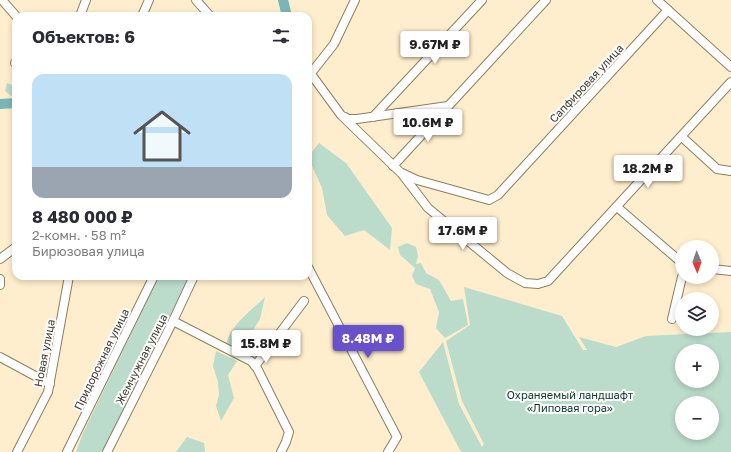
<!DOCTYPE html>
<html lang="ru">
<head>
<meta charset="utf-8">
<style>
  body { margin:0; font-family:"Golos Text",sans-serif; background:#f7f7f7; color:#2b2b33; height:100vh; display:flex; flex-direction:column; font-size:15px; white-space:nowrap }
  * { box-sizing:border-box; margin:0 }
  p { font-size:13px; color:#7c7c81 }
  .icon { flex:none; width:22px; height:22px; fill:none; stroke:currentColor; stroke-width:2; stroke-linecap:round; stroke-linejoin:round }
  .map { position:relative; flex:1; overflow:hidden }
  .sheet { position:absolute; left:12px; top:12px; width:300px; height:268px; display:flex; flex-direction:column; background:#fff; border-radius:12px; box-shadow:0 2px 6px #0003 }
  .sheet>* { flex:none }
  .needle { width:26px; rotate:178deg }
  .fabs { position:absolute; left:675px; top:240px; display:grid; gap:8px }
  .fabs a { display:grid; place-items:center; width:44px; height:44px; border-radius:50%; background:#fff; box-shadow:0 2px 6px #0003; font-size:20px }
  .price { position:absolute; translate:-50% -34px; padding:0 9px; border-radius:4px; background:#fff; color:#222; font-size:13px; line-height:26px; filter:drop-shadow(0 1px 2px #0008) }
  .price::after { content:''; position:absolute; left:50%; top:24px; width:12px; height:9px; margin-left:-6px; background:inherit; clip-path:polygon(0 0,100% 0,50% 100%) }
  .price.selected { background:#6852cb; color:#fff }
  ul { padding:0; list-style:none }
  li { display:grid; align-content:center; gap:8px; height:212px; padding:0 20px }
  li+li { border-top:1px solid #e1e1e2 }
  li span { display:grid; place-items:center; height:124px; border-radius:12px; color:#555 }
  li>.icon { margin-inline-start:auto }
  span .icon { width:72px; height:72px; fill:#fffc; stroke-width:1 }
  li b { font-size:17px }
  h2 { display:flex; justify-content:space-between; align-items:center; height:48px; padding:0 20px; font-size:17px }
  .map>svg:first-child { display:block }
</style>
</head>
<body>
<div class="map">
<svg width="731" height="452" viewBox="0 0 731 452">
  <rect width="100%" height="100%" fill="#ffeecd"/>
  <!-- green -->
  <g fill="#bbdbcb" fill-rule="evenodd">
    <polygon points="7,83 16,87 16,100 5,91"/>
    <polygon points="319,143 346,163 392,228 390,250 364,230 345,236 327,215 322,188 308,157"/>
    <polygon points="407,243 416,247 418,256 416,264 421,263 426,273 439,280 451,301 463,299 468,325 445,338 436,328 439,312 430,289 416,284 412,276 415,268 400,255 398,247"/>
    <polygon points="159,276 190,276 105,452 76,452 83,433"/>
    <path d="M464 287 562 316 583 350H587L579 337 616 347 646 336 731 332V452H461L419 372 443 342 459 404 482 447 484 444 462 401 446 341 470 325ZM682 351H712V381H682ZM682 403H712V433H682Z"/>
    <path d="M265 297 260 319 250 335V352L239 353 226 345C230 325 252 310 265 297Z"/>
    <polygon points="216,351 237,361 228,375 234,398 221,421 216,406 219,395 218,382 213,366"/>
    <polygon points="187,437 204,443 205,452 176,452"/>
  </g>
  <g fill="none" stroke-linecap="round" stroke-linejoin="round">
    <!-- river -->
    <g stroke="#7bb6b7" stroke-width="10">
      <polyline points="283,0 287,16"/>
      <polyline points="0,104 16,103"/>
    </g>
    <!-- minor casing -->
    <g stroke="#8d7e61" stroke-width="10">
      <g id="minor">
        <polyline points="2,0 16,16"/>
        <polyline points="196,0 210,16"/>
        <polyline points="657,0 731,67"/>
        <polyline points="80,16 86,0"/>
        <polyline points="142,16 149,0"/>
        <polyline points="15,63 16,63"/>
        <polyline points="311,74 341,115 400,172 417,180 489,200 498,195 668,10"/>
        <polyline points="308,77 334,44 355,0"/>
        <polyline points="345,117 348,119 357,119 448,106"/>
        <polyline points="373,117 482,0"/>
        <polyline points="682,137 717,169 731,171"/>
        <polyline points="393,166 546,0"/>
        <polyline points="402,174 428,208 507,273 525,283 538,284 548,281 731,82"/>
        <polyline points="617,207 682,263"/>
        <polyline points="0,259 16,247"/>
        <polyline points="308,267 397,437 388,452"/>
        <polyline points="712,269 731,271"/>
        <polyline points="0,279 0,285"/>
        <polyline points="672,319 682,277"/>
        <polyline points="173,321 241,356 251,361 257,368 289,432 286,442 281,452"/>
        <polyline points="0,357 50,384"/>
        <polyline points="255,366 304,301"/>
        <polyline points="17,452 48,392 69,276"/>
        <polyline points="67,452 154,276"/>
        <polyline points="107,452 173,321 194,276"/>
      </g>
    </g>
    <!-- minor -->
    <use href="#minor" stroke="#fff" stroke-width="8"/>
  </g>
  <g text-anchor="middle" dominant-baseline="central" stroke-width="4" stroke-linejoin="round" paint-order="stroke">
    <!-- street labels -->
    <g font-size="11" fill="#403a2d" stroke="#fdfdfd">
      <text transform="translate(586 83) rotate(-47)">Сапфировая улица</text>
      <text transform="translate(44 353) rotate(-79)">Новая улица</text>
      <text transform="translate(101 359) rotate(-64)">Придорожная улица</text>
      <text transform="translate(141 359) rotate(-63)">Жемчужная улица</text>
    </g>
    <!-- park labels -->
    <g font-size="11" fill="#0c3727" stroke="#fdfdfd">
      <text x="570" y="394">Охраняемый ландшафт<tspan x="570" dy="13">«Липовая гора»</tspan></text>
    </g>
  </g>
</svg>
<div class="fabs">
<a><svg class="needle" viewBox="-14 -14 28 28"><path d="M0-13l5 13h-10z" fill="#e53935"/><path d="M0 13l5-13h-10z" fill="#7c7c81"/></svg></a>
<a><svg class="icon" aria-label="layers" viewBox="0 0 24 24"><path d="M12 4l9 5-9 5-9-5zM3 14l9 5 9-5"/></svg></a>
<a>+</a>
<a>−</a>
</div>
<b class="price" style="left:435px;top:65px">9.67M ₽</b>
<b class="price" style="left:428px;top:143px">10.6M ₽</b>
<b class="price" style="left:648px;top:189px">18.2M ₽</b>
<b class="price" style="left:463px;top:251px">17.6M ₽</b>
<b class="price selected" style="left:368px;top:359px">8.48M ₽</b>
<b class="price" style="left:266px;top:364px">15.8M ₽</b>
<section class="sheet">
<h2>Объектов: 6<svg class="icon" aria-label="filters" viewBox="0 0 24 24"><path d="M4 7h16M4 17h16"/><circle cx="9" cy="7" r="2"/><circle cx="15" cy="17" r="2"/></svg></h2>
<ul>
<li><span style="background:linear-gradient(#bfe0f5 75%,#9aa5b1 0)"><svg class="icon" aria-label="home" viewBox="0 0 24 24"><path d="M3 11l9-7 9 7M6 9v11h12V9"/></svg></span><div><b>8 480 000 ₽</b><p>2-комн. · 58 m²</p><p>Бирюзовая улица</p></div></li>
</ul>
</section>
</div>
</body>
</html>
